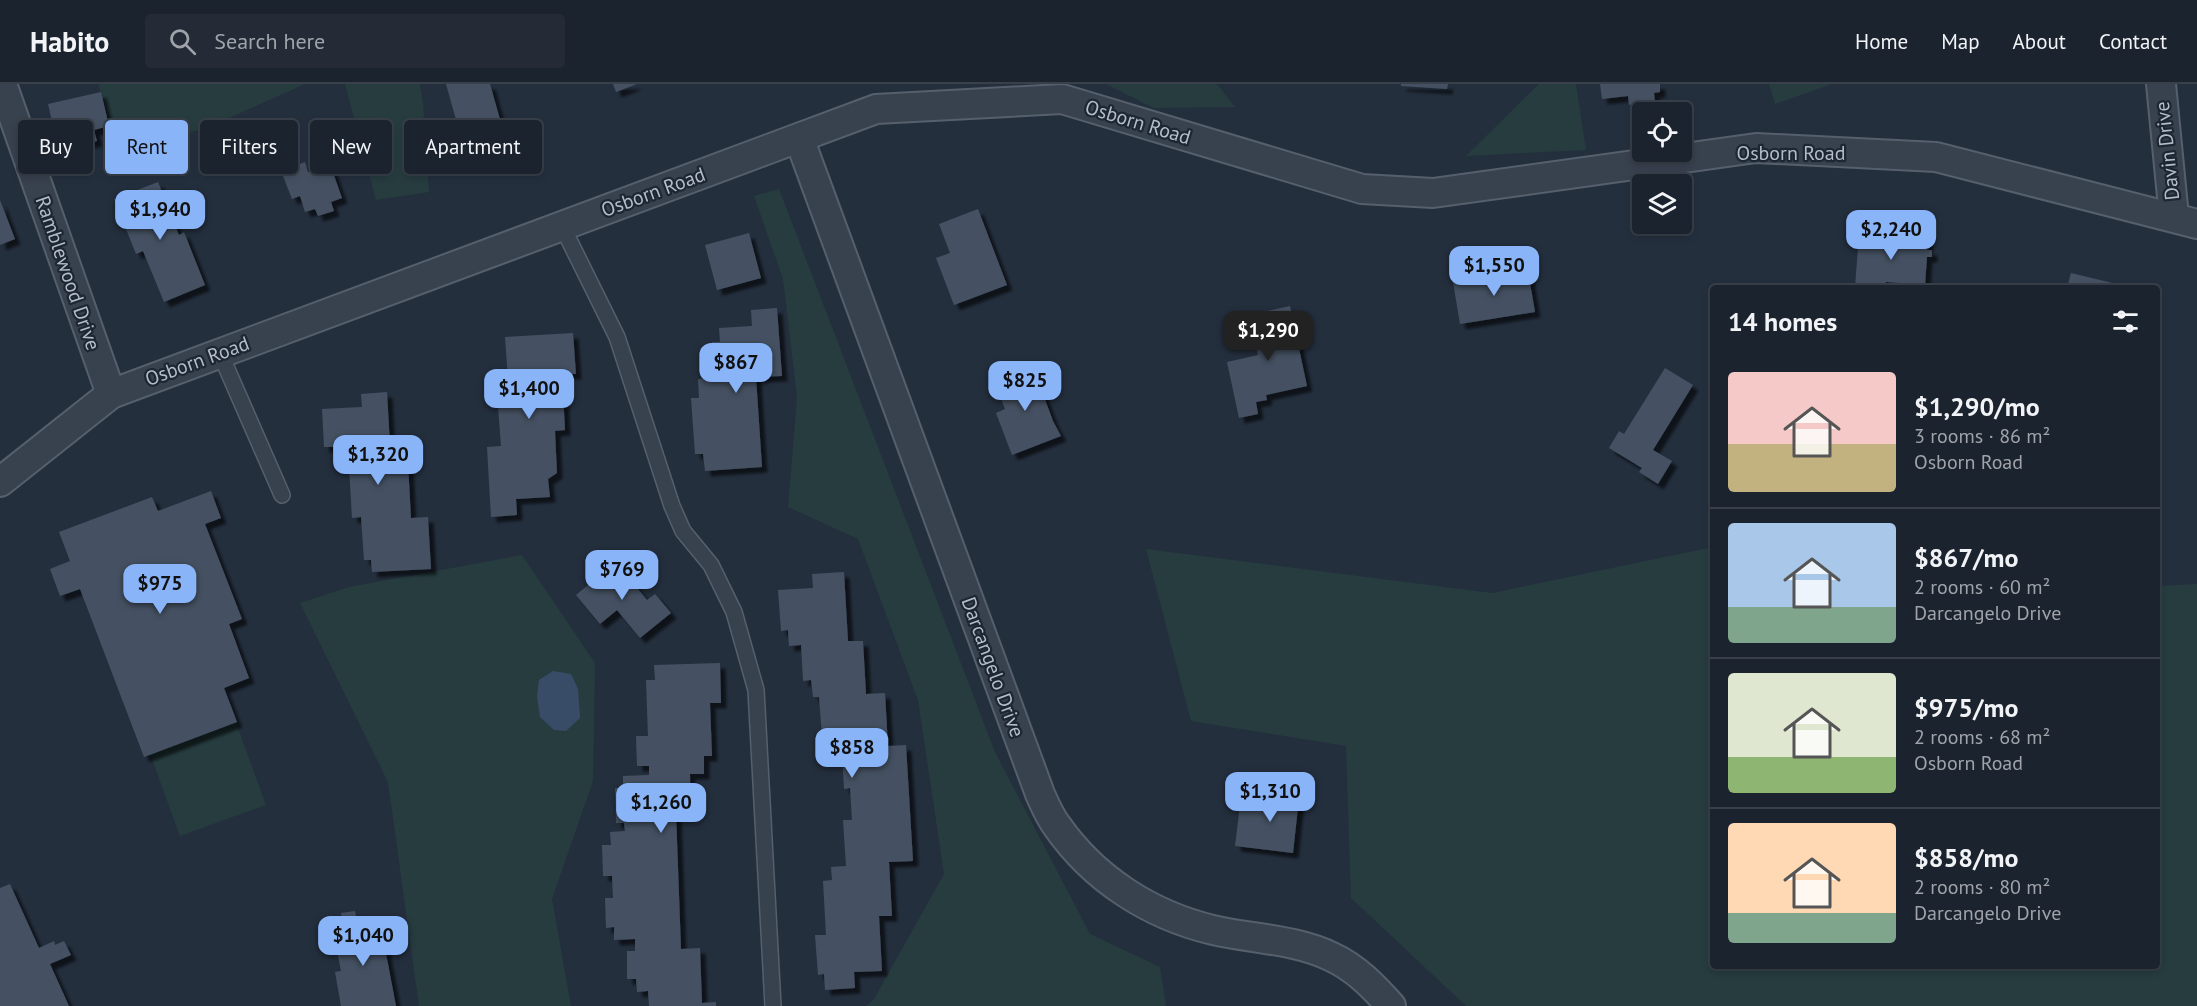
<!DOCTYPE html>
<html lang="en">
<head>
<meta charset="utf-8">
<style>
  body { margin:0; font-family:"PT Sans",sans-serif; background:#242b36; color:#f1f3f6; height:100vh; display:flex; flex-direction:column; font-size:22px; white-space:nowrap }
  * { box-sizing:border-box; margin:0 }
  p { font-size:20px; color:#a0a4aa }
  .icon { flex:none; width:33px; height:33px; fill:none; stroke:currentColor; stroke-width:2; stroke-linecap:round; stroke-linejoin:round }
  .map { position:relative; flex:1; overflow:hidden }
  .side { position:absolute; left:1710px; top:201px; width:450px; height:684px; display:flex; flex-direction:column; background:#1b232e; border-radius:6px; box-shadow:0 3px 9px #0003,0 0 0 2px #39404a }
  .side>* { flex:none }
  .banner { position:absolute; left:18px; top:36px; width:570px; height:54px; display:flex; gap:12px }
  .fabs { position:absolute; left:1632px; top:18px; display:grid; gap:12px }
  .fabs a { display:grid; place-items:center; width:60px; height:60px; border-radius:6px; background:#1b232e; box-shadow:0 3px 9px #0003,0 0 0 2px #39404a; font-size:30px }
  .price { position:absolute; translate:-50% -51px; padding:0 14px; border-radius:12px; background:#8ab4f8; color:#111; font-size:20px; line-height:39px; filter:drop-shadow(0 2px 3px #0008) }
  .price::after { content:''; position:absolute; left:50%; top:36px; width:18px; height:14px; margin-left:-9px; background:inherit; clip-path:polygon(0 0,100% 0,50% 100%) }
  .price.active { background:#222; color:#fff }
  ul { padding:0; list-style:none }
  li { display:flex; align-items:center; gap:18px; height:150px; padding:0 18px }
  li+li { border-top:2px solid #39404a }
  li span { display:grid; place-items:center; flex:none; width:168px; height:120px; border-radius:6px; color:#555 }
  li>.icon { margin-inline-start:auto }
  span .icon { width:72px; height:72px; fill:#fffc; stroke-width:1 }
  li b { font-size:26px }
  h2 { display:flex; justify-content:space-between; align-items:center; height:72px; padding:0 18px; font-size:26px }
  .pill { padding:0 21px; border-radius:6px; background:#1b232e; box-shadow:0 3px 9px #0003,0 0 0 2px #39404a; font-size:21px; line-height:54px }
  .pill.active { background:#8ab4f8; color:#111 }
  header { display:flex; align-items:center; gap:36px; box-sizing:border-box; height:84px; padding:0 30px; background:#1b232e; border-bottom:2px solid #39404a }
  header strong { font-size:28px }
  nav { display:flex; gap:33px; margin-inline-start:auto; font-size:21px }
  .search { width:420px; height:54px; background:#242b36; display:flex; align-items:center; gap:15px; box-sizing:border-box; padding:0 21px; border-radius:6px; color:#a0a4aa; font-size:22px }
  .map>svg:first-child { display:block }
</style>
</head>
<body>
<header>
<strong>Habito</strong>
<div class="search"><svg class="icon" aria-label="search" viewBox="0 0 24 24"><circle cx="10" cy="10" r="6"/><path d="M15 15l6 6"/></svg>Search here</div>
<nav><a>Home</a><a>Map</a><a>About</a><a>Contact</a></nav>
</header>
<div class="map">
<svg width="2197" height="922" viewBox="0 0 2197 922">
  <defs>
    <filter id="shadow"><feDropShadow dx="5.5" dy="5.5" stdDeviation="1.5" flood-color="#0009"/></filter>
  </defs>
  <rect width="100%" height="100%" fill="#242f3e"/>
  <!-- green -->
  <g fill="#263c3f">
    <polygon points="98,0 305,0 202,46 119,59"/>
    <polygon points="345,0 420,0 423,20 429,108 376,116"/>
    <polygon points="1106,0 1217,0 1235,23 1154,24"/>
    <polygon points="1539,0 1576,0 1586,66 1466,72"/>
    <polygon points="1769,0 1832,0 1775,20"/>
    <polygon points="779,105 995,668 1090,850 1160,883 1166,922 866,922 874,915 944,790 918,616 858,455 788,423 797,313 783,195 754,112"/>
    <polygon points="1713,463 1713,882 2157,882 2157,502 2197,500 2197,922 1466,922 1351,814 1346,662 1191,637 1146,465 1492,509"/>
    <polygon points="522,471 595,579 593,697 552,815 571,922 419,922 388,698 300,519 349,503"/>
    <polygon points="236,639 266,721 180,752 150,670"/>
  </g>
  <!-- water -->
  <polygon fill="#394c67" points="553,587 571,590 578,605 580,634 566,647 554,646 540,633 537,612 539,596"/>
  <!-- building -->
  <g fill="#455162" filter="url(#shadow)">
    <polygon points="446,0 490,0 503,46 462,57"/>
    <polygon points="613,0 637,0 616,8"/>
    <polygon points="1401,0 1448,0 1447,5 1401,2"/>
    <polygon points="1600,0 1660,0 1660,8 1654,9 1655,18 1629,21 1628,12 1602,15"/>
    <polygon points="101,8 109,42 94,46 97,57 72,63 70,52 56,55 48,20"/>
    <polygon points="305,78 308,88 330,80 342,114 331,118 334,127 318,132 315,125 305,128 300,112 292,115 281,87"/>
    <polygon points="158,98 179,151 184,148 205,201 164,218 143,167 136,170 114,115"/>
    <polygon points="0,116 15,155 0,161"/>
    <polygon points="978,125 1007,201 954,221 936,174 950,169 939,140"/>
    <polygon points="749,149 761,194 717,206 705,161"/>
    <polygon points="1859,149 1928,155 1927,166 1932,166 1932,173 1927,173 1925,201 1886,198 1885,204 1855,204"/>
    <polygon points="1528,187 1535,228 1460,240 1453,198"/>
    <polygon points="2071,189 2129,203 2129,204 2067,204"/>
    <polygon points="1290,222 1307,302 1266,311 1267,316 1256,318 1258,330 1239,334 1227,278 1258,271 1249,231"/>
    <polygon points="777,224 782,292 756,293 762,383 705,387 703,370 695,370 691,314 699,314 698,295 714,294 712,258 720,258 719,244 752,242 751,226"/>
    <polygon points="573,249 576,290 562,290 565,346 555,347 557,389 548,395 550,413 516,415 517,431 491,433 487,363 501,362 497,310 509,309 505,253"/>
    <polygon points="1033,283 1053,337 1061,352 1012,371 996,329 1005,325 994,297"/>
    <polygon points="1665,284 1693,301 1653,366 1672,377 1658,400 1639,388 1642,384 1609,364 1619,347 1624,350"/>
    <polygon points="387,308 391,379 408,379 411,434 428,433 431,485 372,488 371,476 364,476 361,433 352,434 349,383 334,383 333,363 324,363 322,325 362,323 361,310"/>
    <polygon points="211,407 221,434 205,440 242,535 229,540 249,594 224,604 237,638 144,673 80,505 60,512 50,485 70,477 59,448 152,413 158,427"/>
    <polygon points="616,478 647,516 655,510 671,529 640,554 617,526 600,540 576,511"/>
    <polygon points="844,488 848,557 863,557 866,610 885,609 888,662 906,661 913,777 889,778 892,832 879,832 882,887 854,888 855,904 825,906 824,890 818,891 815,851 826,851 823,797 832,796 831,783 846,782 843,736 852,736 850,704 844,705 842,668 831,668 830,651 822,652 819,613 813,613 811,596 803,597 801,561 789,562 788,546 781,547 778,506 813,504 812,490"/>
    <polygon points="720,579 721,619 710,619 712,672 704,672 704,690 690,690 691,729 676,729 681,865 700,864 702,919 716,918 716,922 649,922 648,907 637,908 636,895 627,895 627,867 635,867 635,855 614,856 614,843 606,844 605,814 613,814 612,792 603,792 602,761 611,761 610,748 625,747 624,739 616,739 615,704 623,704 623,692 649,691 649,682 637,682 636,652 648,652 646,596 655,596 654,581"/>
    <polygon points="1277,702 1300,705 1293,769 1235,762 1240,721 1274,725"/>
    <polygon points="10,800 39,864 54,857 55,861 64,857 71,871 50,880 69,922 0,922 0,804"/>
    <polygon points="355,827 359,848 381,843 396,922 341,922 335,888 341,887 334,852 345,850 341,829"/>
  </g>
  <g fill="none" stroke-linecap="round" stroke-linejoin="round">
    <!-- service casing -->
    <g stroke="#565f6c" stroke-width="18">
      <g id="service">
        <polyline points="562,142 617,253 672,422 683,447 711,481 734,528 756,606 773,922"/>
        <polyline points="220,269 282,411"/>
      </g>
    </g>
    <!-- minor casing -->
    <g stroke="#565f6c" stroke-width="32">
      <g id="minor">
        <polyline points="2,0 111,310"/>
        <polyline points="2161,0 2174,133"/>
        <path d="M799 54 1040 710C1045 721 1050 733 1057 742 1094 795 1150 831 1213 846 1251 855 1296 855 1332 873 1356 884 1374 903 1391 922"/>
        <polyline points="0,398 111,310 876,25 1062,15 1362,105 1433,109 1756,64 1936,73 2197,140"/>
      </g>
    </g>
    <!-- service -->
    <use href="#service" stroke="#38414e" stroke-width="15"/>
    <!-- minor -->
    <use href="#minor" stroke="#38414e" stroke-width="28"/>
  </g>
  <g text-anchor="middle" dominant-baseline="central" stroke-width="4.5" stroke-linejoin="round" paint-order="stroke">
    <!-- street labels -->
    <g font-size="20" fill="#b4bcc9" stroke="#1d2633">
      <text transform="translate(1138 38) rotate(17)">Osborn Road</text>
      <text transform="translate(2167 67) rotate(-96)">Davin Drive</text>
      <text x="1791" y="69">Osborn Road</text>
      <text transform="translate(653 108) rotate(-20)">Osborn Road</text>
      <text transform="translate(68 189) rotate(71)">Ramblewood Drive</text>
      <text transform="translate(197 277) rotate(-20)">Osborn Road</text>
      <text transform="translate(993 583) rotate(70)">Darcangelo Drive</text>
    </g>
  </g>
</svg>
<div class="fabs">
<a><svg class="icon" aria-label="locate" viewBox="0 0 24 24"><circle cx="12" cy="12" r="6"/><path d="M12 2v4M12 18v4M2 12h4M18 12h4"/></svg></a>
<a><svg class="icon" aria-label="layers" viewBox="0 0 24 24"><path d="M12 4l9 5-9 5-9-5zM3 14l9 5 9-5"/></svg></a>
</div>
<b class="price" style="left:160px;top:157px">$1,940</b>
<b class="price" style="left:1891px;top:177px">$2,240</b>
<b class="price" style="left:1494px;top:213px">$1,550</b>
<b class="price active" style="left:1268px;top:278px">$1,290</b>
<b class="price" style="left:736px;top:310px">$867</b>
<b class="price" style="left:1025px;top:328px">$825</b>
<b class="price" style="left:529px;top:336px">$1,400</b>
<b class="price" style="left:378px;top:402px">$1,320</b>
<b class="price" style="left:622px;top:517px">$769</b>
<b class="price" style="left:160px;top:531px">$975</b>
<b class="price" style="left:852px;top:695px">$858</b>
<b class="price" style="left:1270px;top:739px">$1,310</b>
<b class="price" style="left:661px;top:750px">$1,260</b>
<b class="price" style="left:363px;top:883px">$1,040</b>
<div class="banner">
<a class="pill">Buy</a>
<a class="pill active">Rent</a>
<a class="pill">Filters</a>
<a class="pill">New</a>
<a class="pill">Apartment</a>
</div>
<section class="side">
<h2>14 homes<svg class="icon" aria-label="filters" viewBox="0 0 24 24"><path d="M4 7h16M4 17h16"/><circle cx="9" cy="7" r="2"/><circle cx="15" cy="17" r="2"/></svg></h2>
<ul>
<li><span style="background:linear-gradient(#f6c9c9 60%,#c2b280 0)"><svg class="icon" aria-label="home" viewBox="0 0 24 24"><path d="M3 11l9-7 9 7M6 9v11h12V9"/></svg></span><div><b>$1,290/mo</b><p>3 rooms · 86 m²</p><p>Osborn Road</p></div></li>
<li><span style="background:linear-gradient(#a9c7e8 70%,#7fa58c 0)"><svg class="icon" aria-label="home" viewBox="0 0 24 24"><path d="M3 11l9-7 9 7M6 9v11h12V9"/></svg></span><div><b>$867/mo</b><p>2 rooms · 60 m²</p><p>Darcangelo Drive</p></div></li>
<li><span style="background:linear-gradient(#dfe7d0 70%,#8fb573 0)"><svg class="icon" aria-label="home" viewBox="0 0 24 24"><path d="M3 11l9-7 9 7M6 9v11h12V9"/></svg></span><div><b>$975/mo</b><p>2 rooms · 68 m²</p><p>Osborn Road</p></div></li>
<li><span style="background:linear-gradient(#ffd9b3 75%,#7fa58c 0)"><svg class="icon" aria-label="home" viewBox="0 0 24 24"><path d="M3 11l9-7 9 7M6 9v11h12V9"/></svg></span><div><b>$858/mo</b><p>2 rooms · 80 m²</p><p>Darcangelo Drive</p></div></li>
</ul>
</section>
</div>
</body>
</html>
